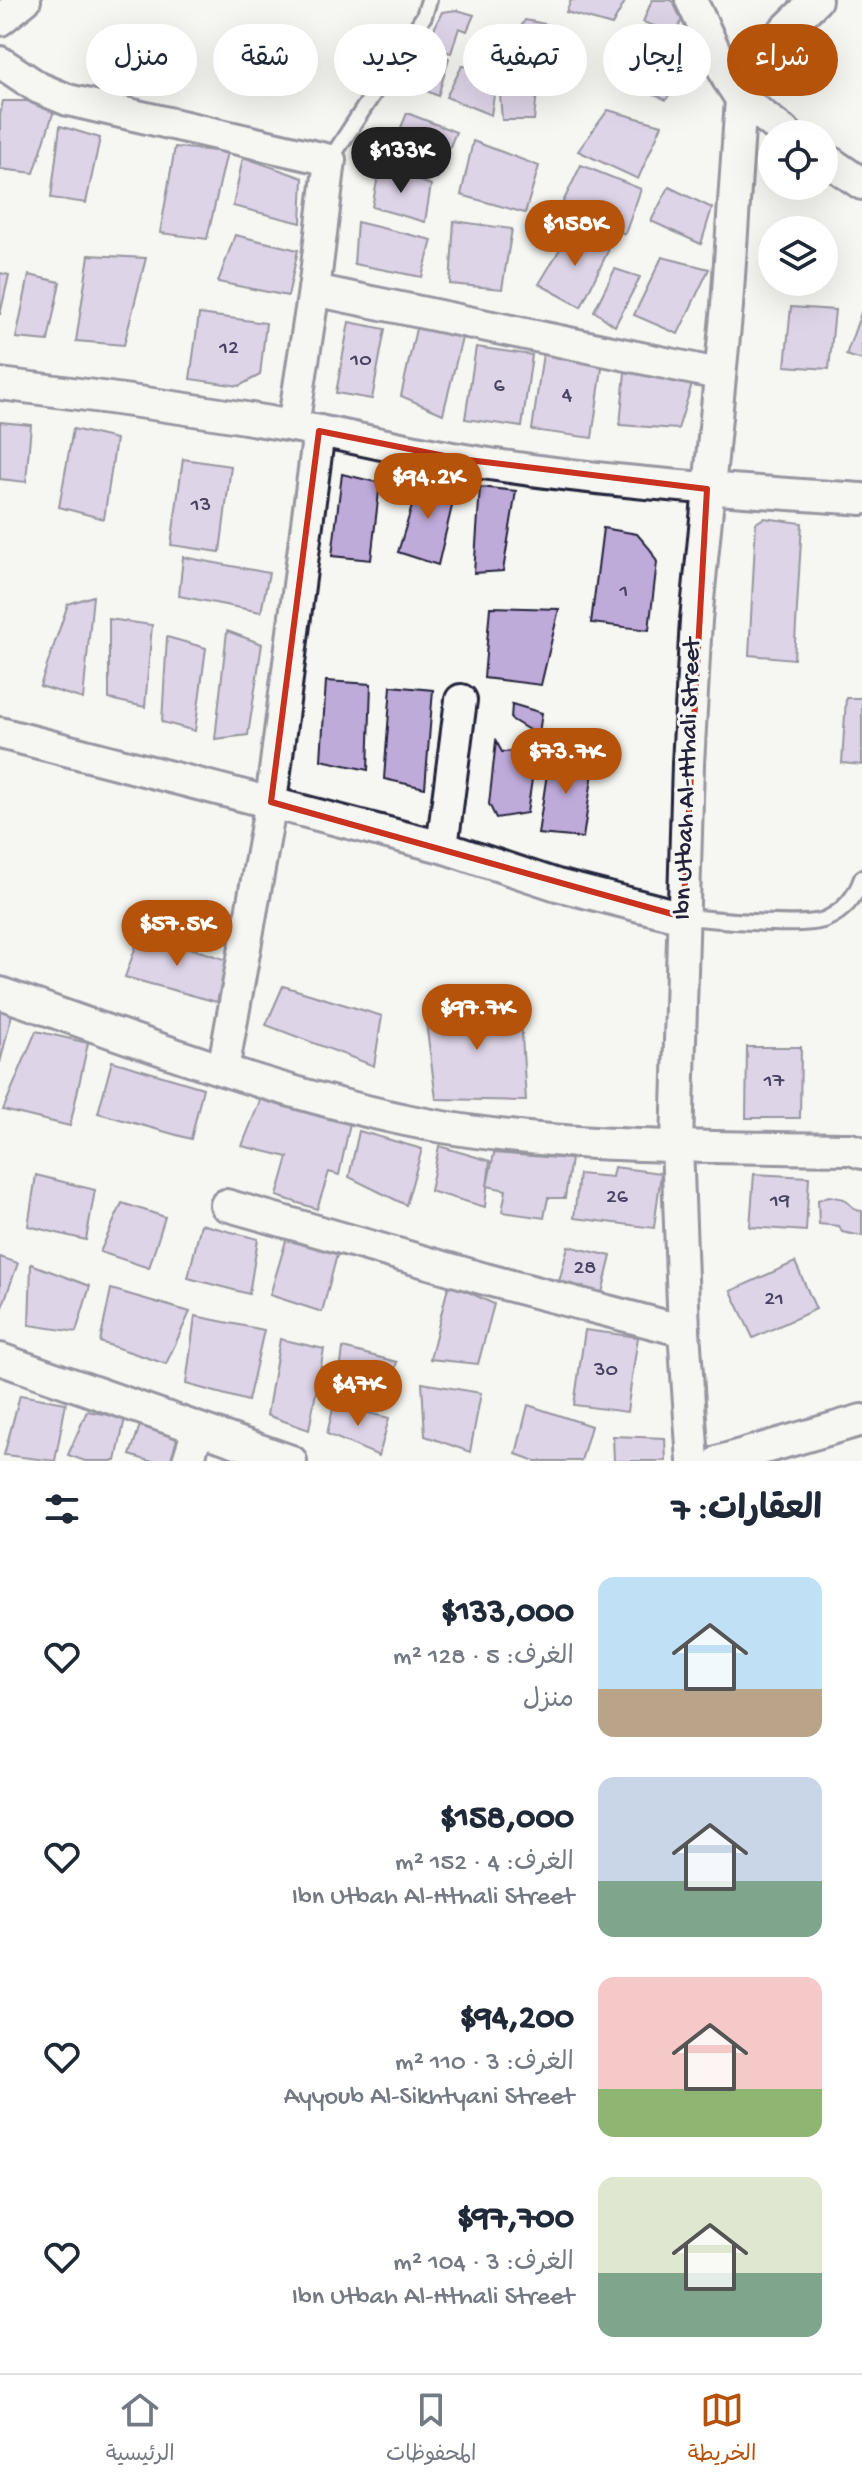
<!DOCTYPE html>
<html lang="ar">
<head>
<meta charset="utf-8">
<style>
  body { margin:0; font-family:"Gochi Hand","Playpen Sans Arabic",sans-serif; background:#f6f6f7; color:#1f2937; direction:rtl; height:100vh; display:flex; flex-direction:column; font-size:30px; white-space:nowrap }
  * { box-sizing:border-box; margin:0 }
  p { font-size:26px; color:#747a83 }
  .icon { flex:none; width:44px; height:44px; fill:none; stroke:currentColor; stroke-width:2; stroke-linecap:round; stroke-linejoin:round }
  .map { position:relative; height:1461px; overflow:hidden; direction:ltr }
  .side { display:flex; flex-direction:column; background:#fff; flex:1 }
  .side>* { flex:none }
  .banner { position:absolute; left:24px; top:24px; width:814px; height:72px; direction:rtl; display:flex; gap:16px }
  .tools { position:absolute; left:758px; top:120px; display:grid; gap:16px }
  .tools a { display:grid; place-items:center; width:80px; height:80px; border-radius:50%; background:#fff; box-shadow:0 8px 32px #0002; font-size:40px }
  .price { position:absolute; translate:-50% -68px; padding:0 18px; border-radius:28px; background:#b45309; color:#fff; font-size:26px; line-height:52px; filter:drop-shadow(0 2px 4px #0008) }
  .price::after { content:''; position:absolute; left:50%; top:48px; width:24px; height:18px; margin-left:-12px; background:inherit; clip-path:polygon(0 0,100% 0,50% 100%) }
  .price.current { background:#222; color:#fff }
  ul { padding:0; list-style:none }
  li { display:flex; align-items:center; gap:24px; height:200px; padding:0 40px }
  li span { display:grid; place-items:center; flex:none; width:224px; height:160px; border-radius:16px; color:#555 }
  li>.icon { margin-inline-start:auto }
  span .icon { width:96px; height:96px; fill:#fffc; stroke-width:1 }
  li b { font-size:34px }
  h2 { display:flex; justify-content:space-between; align-items:center; height:96px; padding:0 40px; font-size:34px }
  .pill { padding:0 28px; border-radius:36px; background:#fff; box-shadow:0 8px 32px #0002; font-size:28px; line-height:72px }
  .pill.current { background:#b45309; color:#fff }
  .tabs { display:flex; justify-content:space-around; align-items:center; height:112px; border-top:2px solid #e0e1e3; background:#fff; font-size:22px; color:#747a83 }
  .tabs a { display:grid; justify-items:center; gap:4px }
  .tabs .current { color:#b45309 }
  .map>svg:first-child { display:block }
</style>
</head>
<body>
<div class="map">
<svg width="862" height="1461" viewBox="0 0 862 1461">
  <rect width="100%" height="100%" fill="#f6f6f2"/>
  <filter id="ink" filterUnits="userSpaceOnUse"><feTurbulence type="fractalNoise" baseFrequency=".0125" numOctaves="2"/><feDisplacementMap in="SourceGraphic" scale="16" xChannelSelector="R" yChannelSelector="G"/><feConvolveMatrix kernelMatrix="1 2 1 2 8 2 1 2 1" color-interpolation-filters="sRGB"/></filter>
  <g filter="url(#ink)">
    <!-- building -->
    <g fill="#bfabda" stroke="#22223b" stroke-width="2">
      <polygon points="571,0 626,0 612,25 566,12"/>
      <polygon points="652,0 670,0 686,9 676,34 643,22"/>
      <polygon points="457,10 474,15 467,31 459,28 451,53 426,46 442,12"/>
      <polygon points="525,20 560,27 548,71 505,52"/>
      <polygon points="422,48 449,58 438,96 401,79"/>
      <polygon points="639,50 683,72 666,100 625,81"/>
      <polygon points="462,66 498,69 491,115 446,97"/>
      <polygon points="498,69 539,73 534,120 502,120"/>
      <polygon points="3,101 57,101 34,173 0,169 0,115"/>
      <polygon points="608,110 662,125 638,179 578,151"/>
      <polygon points="407,113 456,132 437,178 390,154"/>
      <polygon points="60,126 100,138 86,203 51,198"/>
      <polygon points="473,141 539,166 525,213 461,195"/>
      <polygon points="175,147 227,152 207,239 160,233"/>
      <polygon points="243,157 303,178 301,223 233,206"/>
      <polygon points="581,165 641,189 625,234 561,206"/>
      <polygon points="380,166 431,185 425,222 372,207"/>
      <polygon points="669,187 712,208 701,244 651,221"/>
      <polygon points="454,221 512,229 502,289 450,284"/>
      <polygon points="357,222 432,240 422,277 354,264"/>
      <polygon points="572,229 609,249 581,307 539,284"/>
      <polygon points="235,235 298,250 288,296 218,282"/>
      <polygon points="89,255 146,258 124,345 76,341"/>
      <polygon points="662,257 709,269 678,334 634,315"/>
      <polygon points="615,269 640,277 615,326 594,311"/>
      <polygon points="0,273 9,275 0,315"/>
      <polygon points="29,275 60,282 48,341 16,338"/>
      <polygon points="791,307 835,310 829,369 785,366"/>
      <polygon points="862,310 862,360 846,355"/>
      <polygon points="199,314 266,323 260,375 239,386 190,379"/>
      <polygon points="419,315 465,326 443,414 401,396"/>
      <polygon points="349,322 385,329 372,399 336,393"/>
      <polygon points="476,347 532,355 522,427 465,419"/>
      <polygon points="543,353 603,361 592,438 532,430"/>
      <polygon points="625,372 692,384 678,429 620,425"/>
      <polygon points="0,422 31,425 26,482 0,479"/>
      <polygon points="73,429 116,439 104,519 59,507"/>
      <polygon points="183,459 231,466 220,552 171,545"/>
      <polygon points="342,474 380,483 371,560 332,556"/>
      <polygon points="421,477 457,485 438,565 398,552"/>
      <polygon points="480,487 516,491 503,571 474,573"/>
      <polygon points="764,518 802,523 794,659 749,655 756,523"/>
      <polygon points="603,528 637,534 650,549 657,562 649,630 591,623"/>
      <polygon points="183,557 269,573 261,612 179,596"/>
      <polygon points="93,596 83,699 40,686 68,604"/>
      <polygon points="490,607 559,609 541,685 484,678"/>
      <polygon points="109,619 152,625 145,707 109,699"/>
      <polygon points="227,631 262,644 248,735 215,739"/>
      <polygon points="167,637 206,648 195,731 162,722"/>
      <polygon points="326,681 371,684 368,770 321,760"/>
      <polygon points="391,686 433,690 425,788 384,779"/>
      <polygon points="846,698 862,698 862,765 842,763"/>
      <polygon points="512,704 542,713 527,813 496,818 489,804 496,741 502,752 526,751 529,730 511,719"/>
      <polygon points="550,753 595,759 583,838 538,834"/>
      <polygon points="141,932 227,960 217,1002 125,977"/>
      <polygon points="283,986 382,1016 374,1066 266,1025"/>
      <polygon points="520,1002 526,1101 436,1099 424,1007"/>
      <polygon points="0,1010 12,1014 0,1063"/>
      <polygon points="36,1031 88,1043 70,1126 3,1110"/>
      <polygon points="747,1047 801,1047 800,1118 746,1118"/>
      <polygon points="112,1061 203,1088 191,1139 98,1113"/>
      <polygon points="261,1098 350,1123 339,1175 329,1172 317,1209 277,1196 288,1157 242,1146"/>
      <polygon points="359,1131 422,1149 406,1205 349,1177"/>
      <polygon points="439,1146 490,1161 485,1207 430,1191"/>
      <polygon points="494,1153 571,1159 565,1198 548,1198 544,1218 502,1212 506,1190 487,1186"/>
      <polygon points="614,1167 661,1173 654,1228 574,1218 579,1174 612,1177"/>
      <polygon points="754,1174 809,1177 806,1231 750,1227"/>
      <polygon points="36,1175 95,1190 86,1240 28,1226"/>
      <polygon points="829,1196 844,1199 856,1210 862,1211 862,1236 842,1232 839,1226 819,1224 818,1200"/>
      <polygon points="122,1203 165,1217 149,1268 100,1252"/>
      <polygon points="201,1224 258,1239 249,1294 188,1278"/>
      <polygon points="287,1237 338,1251 322,1312 270,1295"/>
      <polygon points="568,1246 611,1256 602,1293 559,1282"/>
      <polygon points="0,1257 18,1263 0,1313"/>
      <polygon points="795,1262 816,1309 753,1338 731,1291"/>
      <polygon points="31,1264 90,1286 76,1332 29,1325"/>
      <polygon points="449,1283 494,1304 478,1364 430,1359"/>
      <polygon points="111,1289 190,1312 166,1364 100,1342"/>
      <polygon points="195,1316 264,1330 248,1401 186,1384"/>
      <polygon points="585,1330 638,1337 627,1412 574,1405"/>
      <polygon points="280,1339 324,1349 309,1430 267,1415"/>
      <polygon points="343,1348 397,1362 385,1404 338,1389"/>
      <polygon points="422,1383 481,1393 470,1452 425,1436"/>
      <polygon points="20,1395 66,1403 55,1461 4,1455"/>
      <polygon points="334,1404 389,1418 379,1456 327,1434"/>
      <polygon points="528,1405 591,1426 581,1461 535,1461 516,1454"/>
      <polygon points="87,1411 125,1418 116,1461 85,1461 68,1455"/>
      <polygon points="142,1419 184,1433 171,1461 149,1461 130,1455"/>
      <polygon points="613,1436 665,1438 666,1461 614,1461"/>
    </g>
    <g fill="none" stroke-linecap="round" stroke-linejoin="round">
      <!-- lane casing -->
      <g stroke="#22223b" stroke-width="20">
        <g id="lane">
          <polyline points="330,160 424,16 429,0"/>
          <path d="M683 917C713 919 804 929 826 919 844 911 856 896 862 878"/>
        </g>
      </g>
      <!-- street casing -->
      <g stroke="#22223b" stroke-width="36">
        <g id="street">
          <polyline points="691,0 728,79 741,99 787,134"/>
          <polyline points="0,20 25,0"/>
          <polyline points="0,62 39,88 68,100 330,160 314,290 293,426"/>
          <polyline points="728,79 780,35 816,0"/>
          <polyline points="824,158 862,184"/>
          <polyline points="314,290 718,374"/>
          <path d="M0 384C98 396 196 409 293 426 349 436 404 450 459 459 592 482 728 490 862 499"/>
          <polyline points="0,733 442,847 557,885 683,917"/>
          <polyline points="442,847 461,700"/>
          <path d="M0 993C129 1038 258 1087 392 1117 536 1150 703 1146 850 1149L862 1153"/>
          <polyline points="223,1070 271,802 319,431"/>
          <polyline points="226,1205 485,1279 684,1331"/>
          <polyline points="0,1359 291,1461"/>
          <polyline points="188,1461 198,1429"/>
          <polyline points="693,1461 684,1331 677,1145 688,764 696,620 727,306 741,99"/>
          <polyline points="720,1461 862,1420"/>
        </g>
      </g>
      <!-- lane -->
      <use href="#lane" stroke="#f6f6f2" stroke-width="14"/>
      <!-- street -->
      <use href="#street" stroke="#f6f6f2" stroke-width="30"/>
    </g>
  </g>
  <!-- marked area -->
  <path d="M0 0H862V1461H0ZM319 431 460 459 707 489 683 917 271 802Z" fill="#f6f6f2" fill-opacity=".55" fill-rule="evenodd"/>
  <path fill="none" stroke="#c8321e" stroke-width="6" stroke-linejoin="round" d="M319 431 460 459 707 489 683 917 271 802Z"/>
  <g text-anchor="middle" dominant-baseline="central" stroke-width="6" stroke-linejoin="round" paint-order="stroke">
    <!-- number labels -->
    <g font-size="22" fill="#494463">
      <text x="229" y="349">12</text>
      <text x="361" y="361">10</text>
      <text x="499" y="387">6</text>
      <text x="567" y="396">4</text>
      <text x="201" y="506">13</text>
      <text x="624" y="592">1</text>
      <text x="774" y="1082">17</text>
      <text x="617" y="1198">26</text>
      <text x="780" y="1202">19</text>
      <text x="585" y="1269">28</text>
      <text x="774" y="1300">21</text>
      <text x="606" y="1371">30</text>
    </g>
    <!-- street labels -->
    <g font-size="26" fill="#22223b" stroke="#f6f6f2">
      <text transform="translate(689 779) rotate(-88)">Ibn Utbah Al-Hthali Street</text>
    </g>
  </g>
</svg>
<div class="tools">
<a><svg class="icon" aria-label="locate" viewBox="0 0 24 24"><circle cx="12" cy="12" r="6"/><path d="M12 2v4M12 18v4M2 12h4M18 12h4"/></svg></a>
<a><svg class="icon" aria-label="layers" viewBox="0 0 24 24"><path d="M12 4l9 5-9 5-9-5zM3 14l9 5 9-5"/></svg></a>
</div>
<b class="price current" style="left:401px;top:195px">$133K</b>
<b class="price" style="left:575px;top:268px">$158K</b>
<b class="price" style="left:428px;top:521px">$94.2K</b>
<b class="price" style="left:566px;top:796px">$73.7K</b>
<b class="price" style="left:177px;top:968px">$57.5K</b>
<b class="price" style="left:477px;top:1052px">$97.7K</b>
<b class="price" style="left:358px;top:1428px">$47K</b>
<div class="banner">
<a class="pill current">شراء</a>
<a class="pill">إيجار</a>
<a class="pill">تصفية</a>
<a class="pill">جديد</a>
<a class="pill">شقة</a>
<a class="pill">منزل</a>
</div>
</div>
<section class="side">
<h2>العقارات: 7<svg class="icon" aria-label="filters" viewBox="0 0 24 24"><path d="M4 7h16M4 17h16"/><circle cx="9" cy="7" r="2"/><circle cx="15" cy="17" r="2"/></svg></h2>
<ul>
<li><span style="background:linear-gradient(#bfe0f5 70%,#b9a48a 0)"><svg class="icon" aria-label="home" viewBox="0 0 24 24"><path d="M3 11l9-7 9 7M6 9v11h12V9"/></svg></span><div><b>$133,000</b><p>الغرف: 5 · 128 m²</p><p>منزل</p></div><svg class="icon" aria-label="heart" viewBox="0 0 24 24"><path d="M12 20l-8-8c-3-5 5-10 8-4 3-6 11-1 8 4z"/></svg></li>
<li><span style="background:linear-gradient(#c9d6e8 65%,#7fa58c 0)"><svg class="icon" aria-label="home" viewBox="0 0 24 24"><path d="M3 11l9-7 9 7M6 9v11h12V9"/></svg></span><div><b>$158,000</b><p>الغرف: 4 · 152 m²</p><p>Ibn Utbah Al-Hthali Street</p></div><svg class="icon" aria-label="heart" viewBox="0 0 24 24"><path d="M12 20l-8-8c-3-5 5-10 8-4 3-6 11-1 8 4z"/></svg></li>
<li><span style="background:linear-gradient(#f6c9c9 70%,#8fb573 0)"><svg class="icon" aria-label="home" viewBox="0 0 24 24"><path d="M3 11l9-7 9 7M6 9v11h12V9"/></svg></span><div><b>$94,200</b><p>الغرف: 3 · 110 m²</p><p>Ayyoub Al-Sikhtyani Street</p></div><svg class="icon" aria-label="heart" viewBox="0 0 24 24"><path d="M12 20l-8-8c-3-5 5-10 8-4 3-6 11-1 8 4z"/></svg></li>
<li><span style="background:linear-gradient(#dfe7d0 60%,#7fa58c 0)"><svg class="icon" aria-label="home" viewBox="0 0 24 24"><path d="M3 11l9-7 9 7M6 9v11h12V9"/></svg></span><div><b>$97,700</b><p>الغرف: 3 · 104 m²</p><p>Ibn Utbah Al-Hthali Street</p></div><svg class="icon" aria-label="heart" viewBox="0 0 24 24"><path d="M12 20l-8-8c-3-5 5-10 8-4 3-6 11-1 8 4z"/></svg></li>
</ul>
</section>
<nav class="tabs">
<a class="current"><svg class="icon" aria-label="map" viewBox="0 0 24 24"><path d="M3 6l6-2 6 2 6-2v14l-6 2-6-2-6 2zM9 4v14M15 6v14"/></svg>الخريطة</a>
<a><svg class="icon" aria-label="saved" viewBox="0 0 24 24"><path d="M7 4h10v16l-5-4-5 4z"/></svg>المحفوظات</a>
<a><svg class="icon" aria-label="home" viewBox="0 0 24 24"><path d="M3 11l9-7 9 7M6 9v11h12V9"/></svg>الرئيسية</a>
</nav>
</body>
</html>
